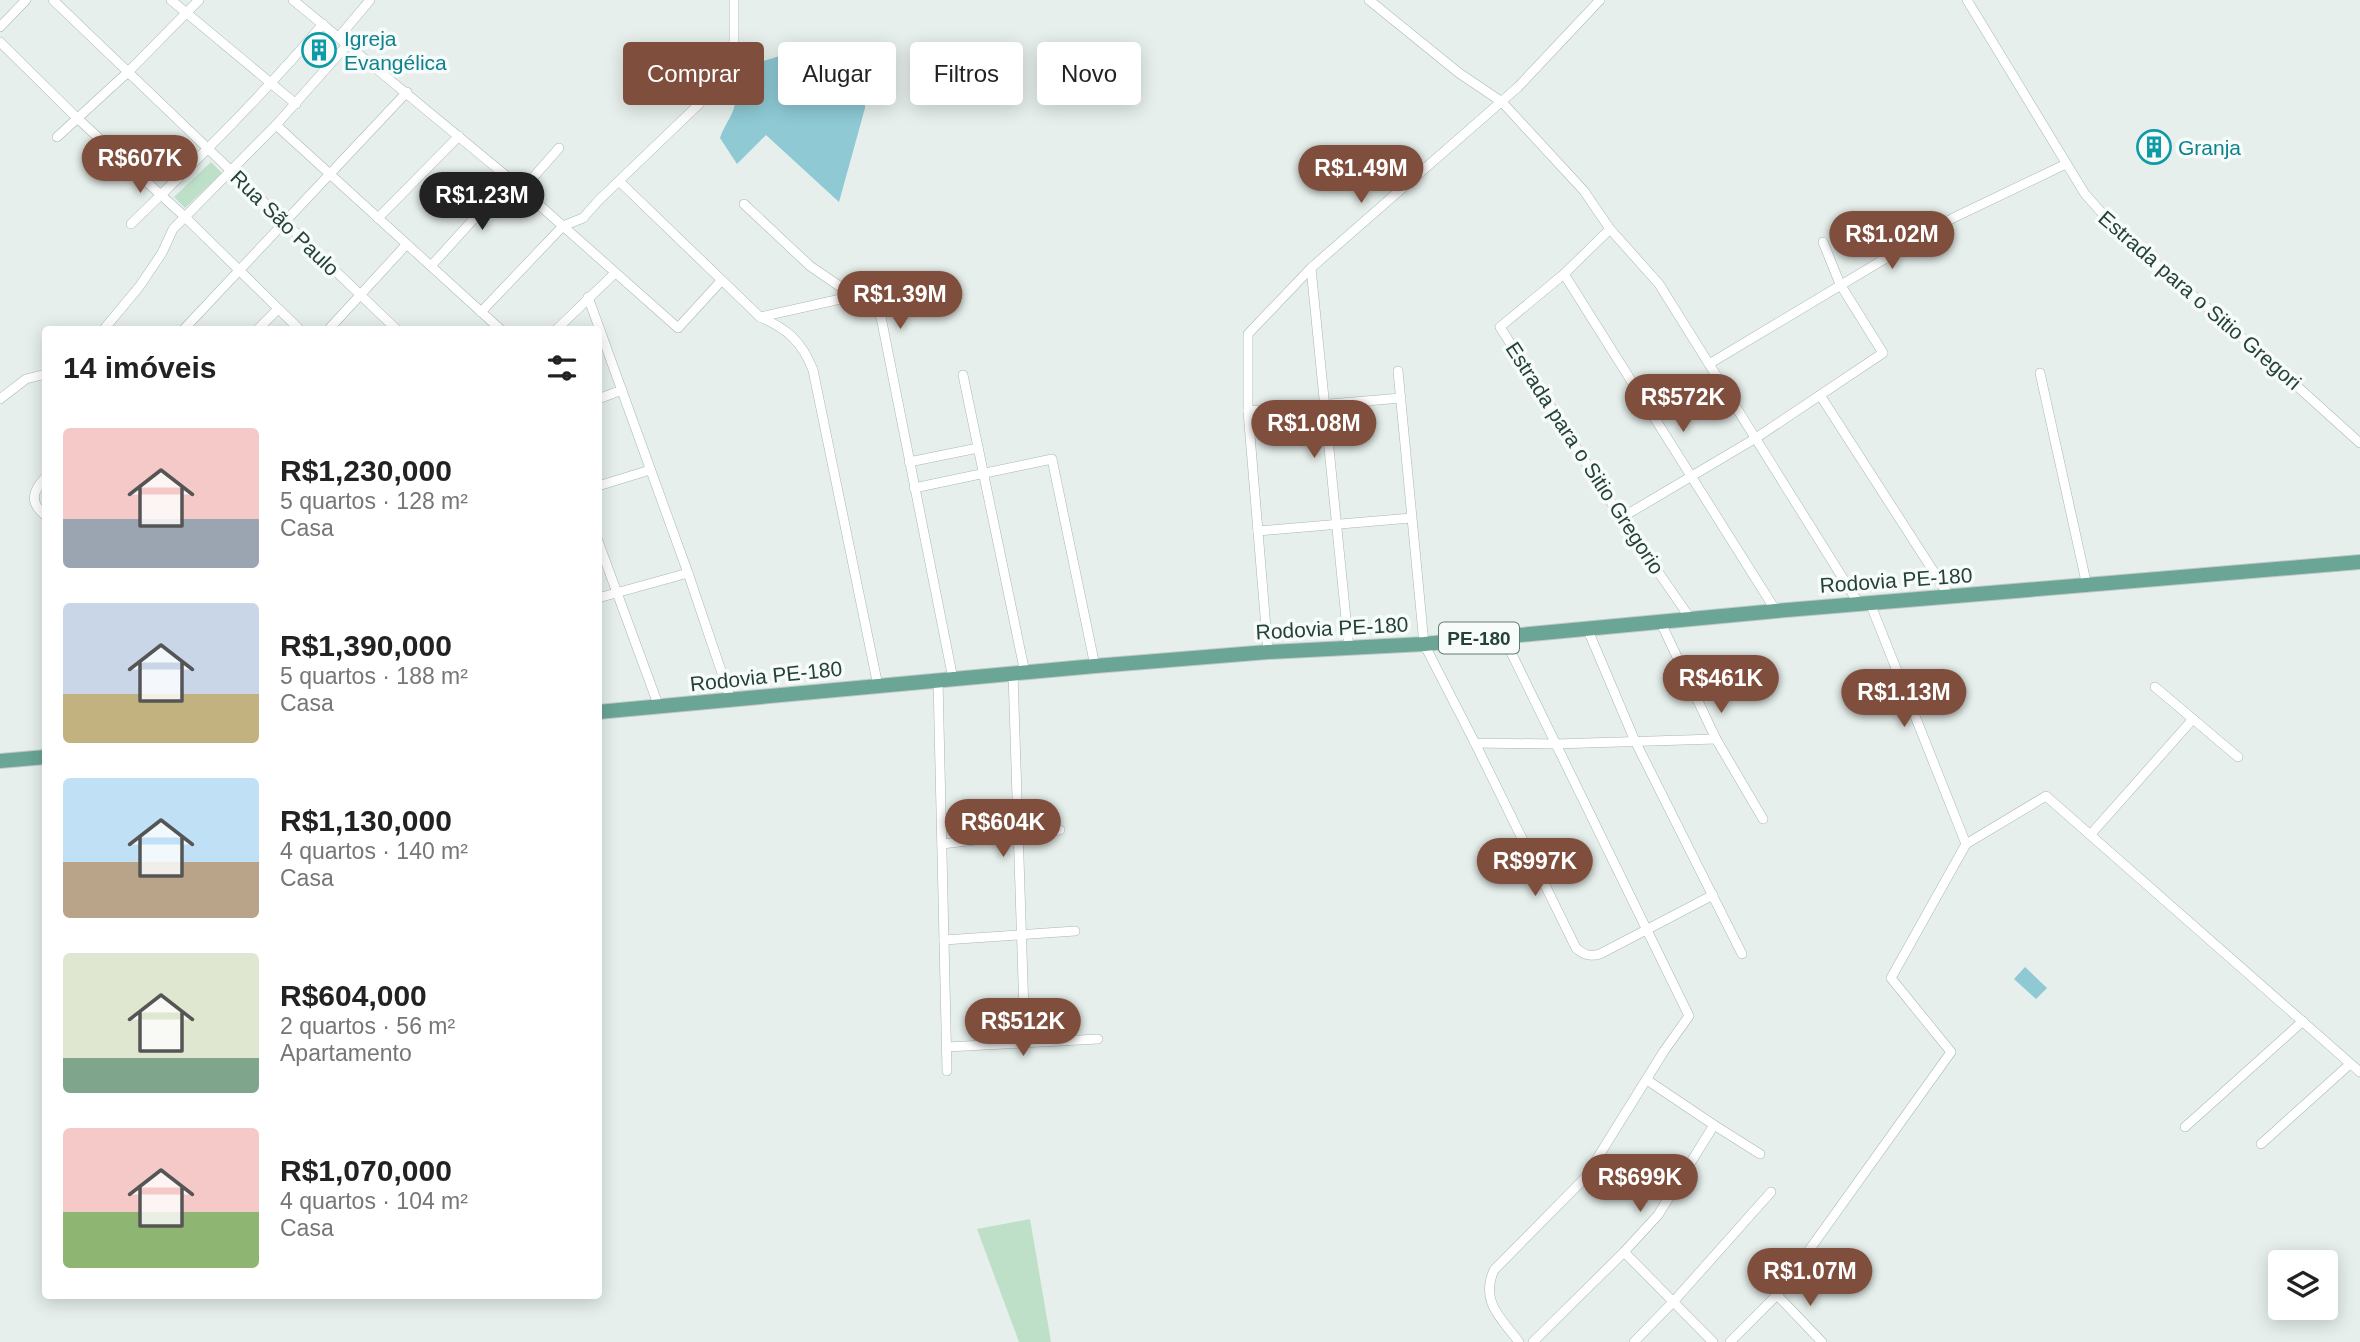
<!DOCTYPE html>
<html lang="pt">
<head>
<meta charset="utf-8">
<style>
  body { margin:0; font-family:Arial,sans-serif; background:#f2f2f2; color:#222; height:100vh; display:flex; flex-direction:column; font-size:26px; white-space:nowrap }
  * { box-sizing:border-box; margin:0 }
  p { font-size:23px; color:#767676 }
  .icon { flex:none; width:38px; height:38px; fill:none; stroke:currentColor; stroke-width:2; stroke-linecap:round; stroke-linejoin:round }
  .map { position:relative; flex:1; overflow:hidden }
  .panel { position:absolute; left:42px; top:326px; width:560px; height:973px; display:flex; flex-direction:column; background:#fff; border-radius:7px; box-shadow:0 4px 18px #0003 }
  .panel>* { flex:none }
  .guide { position:absolute; left:623px; top:42px; width:665px; height:63px; display:flex; gap:14px }
  .buttons { position:absolute; left:2268px; top:1250px; display:grid; gap:14px }
  .buttons a { display:grid; place-items:center; width:70px; height:70px; border-radius:7px; background:#fff; box-shadow:0 4px 18px #0003; font-size:35px }
  .price { position:absolute; translate:-50% -60px; padding:0 16px; border-radius:24px; background:#804e3d; color:#fff; font-size:23px; line-height:46px; filter:drop-shadow(0 2px 4px #0008) }
  .price::after { content:''; position:absolute; left:50%; top:42px; width:21px; height:16px; margin-left:-10px; background:inherit; clip-path:polygon(0 0,100% 0,50% 100%) }
  .price.selected { background:#222; color:#fff }
  ul { padding:0; list-style:none }
  li { display:flex; align-items:center; gap:21px; height:175px; padding:0 21px }
  li span { display:grid; place-items:center; flex:none; width:196px; height:140px; border-radius:7px; color:#555 }
  li>.icon { margin-inline-start:auto }
  span .icon { width:84px; height:84px; fill:#fffc; stroke-width:1 }
  li b { font-size:30px }
  h2 { display:flex; justify-content:space-between; align-items:center; height:84px; padding:0 21px; font-size:30px }
  .tag { padding:0 24px; border-radius:7px; background:#fff; box-shadow:0 4px 18px #0003; font-size:24px; line-height:63px }
  .tag.selected { background:#804e3d; color:#fff }
  .map>svg:first-child { display:block }
</style>
</head>
<body>
<div class="map">
<svg width="2360" height="1342" viewBox="0 0 2360 1342">
  <rect width="100%" height="100%" fill="#e6efeb"/>
  <!-- green -->
  <g fill="#bfe0c8">
    <polygon points="211,162 222,173 185,208 174,197"/>
    <polygon points="1030,1219 1051,1342 1019,1342 977,1229"/>
  </g>
  <!-- water -->
  <g fill="#8ec9d4">
    <path d="M794 51 823 61 847 63 865 81V108L839 202 766 135 737 164 720 138C725 122 739 110 734 93 751 56 759 65 794 51Z"/>
    <polygon points="2025,967 2047,988 2036,999 2014,979"/>
  </g>
  <g fill="none" stroke-linecap="round" stroke-linejoin="round">
    <!-- minor casing -->
    <g stroke="#a8b8b2" stroke-width="10">
      <g id="minor">
        <polyline points="53,0 396,329"/>
        <polyline points="171,0 296,104"/>
        <polyline points="293,0 510,179 678,328 721,281"/>
        <polyline points="1369,0 1459,73 1502,102 1584,191 1610,229 1564,274 1500,327 1621,518 1690,618"/>
        <polyline points="1967,0 2085,194 2117,230 2269,361 2360,443"/>
        <polyline points="0,27 26,0"/>
        <polyline points="339,37 370,0"/>
        <polyline points="0,42 77,118 185,217 299,329"/>
        <polyline points="276,125 500,329"/>
        <polyline points="57,137 128,72 199,0"/>
        <polyline points="620,182 760,317 854,296 871,305 881,317 953,679"/>
        <polyline points="522,190 559,148"/>
        <polyline points="744,204 810,266 854,296"/>
        <polyline points="378,218 459,136"/>
        <path d="M131 224C198 159 263 95 323 24"/>
        <polyline points="1610,229 1659,284 1859,604"/>
        <polyline points="431,266 510,179"/>
        <polyline points="1311,268 1349,649"/>
        <polyline points="1564,274 1776,611"/>
        <polyline points="588,297 688,573 731,700"/>
        <polyline points="481,312 563,226 583,218 599,200 698,105 723,77 730,59 734,41 734,0"/>
        <path d="M760 317C788 329 802 342 813 370L878 686"/>
        <polyline points="104,329 139,287 162,253 173,229 276,125 348,44"/>
        <polyline points="184,329 407,92"/>
        <polyline points="258,329 278,309"/>
        <polyline points="329,329 406,245"/>
        <polyline points="557,329 615,273"/>
        <polyline points="1709,364 1953,218 2066,164"/>
        <polyline points="1398,371 1424,644 1475,743 1555,744 1716,739"/>
        <polyline points="2040,373 2087,586"/>
        <polyline points="963,375 1025,673"/>
        <polyline points="1820,395 1950,597"/>
        <polyline points="0,399 26,379 46,374"/>
        <polyline points="598,399 622,390"/>
        <polyline points="1248,411 1248,334 1311,268 1518,87 1600,0"/>
        <polyline points="909,462 978,448"/>
        <path d="M46 477C32 491 29 503 46 516"/>
        <polyline points="598,486 650,470"/>
        <polyline points="914,488 1052,459 1095,666"/>
        <polyline points="1621,518 1756,438 1883,353 1840,284 1823,242"/>
        <polyline points="1258,531 1411,518"/>
        <polyline points="598,541 659,707"/>
        <polyline points="598,598 688,573"/>
        <polyline points="1870,603 1966,844"/>
        <polyline points="1660,621 1716,739 1763,819"/>
        <polyline points="1587,628 1635,741 1742,954"/>
        <path d="M1503 636 1689 1016 1664 1051 1585 1178 1494 1270C1480 1302 1501 1318 1519 1342"/>
        <polyline points="1268,652 1248,411 1401,398"/>
        <polyline points="1013,674 1025,1043"/>
        <polyline points="938,680 947,1071"/>
        <polyline points="2155,687 2238,757"/>
        <path d="M1475 743 1576 948C1584 955 1590 957 1600 954L1713 895"/>
        <polyline points="2091,834 2193,719"/>
        <polyline points="942,844 1060,830"/>
        <polyline points="944,940 1075,931"/>
        <polyline points="947,1047 1098,1039"/>
        <polyline points="1714,1125 1760,1154"/>
        <polyline points="2185,1127 2303,1021"/>
        <polyline points="2261,1144 2350,1064"/>
        <polyline points="1624,1252 1713,1342"/>
        <polyline points="1777,1295 1822,1342"/>
        <polyline points="1533,1342 1624,1252 1658,1215 1714,1125 1647,1080"/>
        <polyline points="1634,1342 1674,1301 1771,1192"/>
        <polyline points="1730,1342 1777,1295 1951,1052 1891,978 1966,844 2046,796 2360,1072"/>
      </g>
    </g>
    <!-- primary casing -->
    <g stroke="#c2cac8" stroke-width="16">
      <g id="primary">
        <polyline points="598,712 1095,666 1268,652 1424,644 1776,611 2360,562"/>
        <polyline points="0,761 46,757"/>
      </g>
    </g>
    <!-- minor -->
    <use href="#minor" stroke="#fff" stroke-width="9"/>
    <!-- primary -->
    <use href="#primary" stroke="#6aa596" stroke-width="14"/>
  </g>
  <!-- icons -->
  <defs>
    <g id="building-ring" transform="scale(1.75)"><circle r="9.5" fill="#f7fbf9" stroke="#0f9aa8" stroke-width="1.5"/><path d="M-4-6H4V6H1V3H-1V6H-4ZM-2.5-4.3h1.7v1.8h-1.7ZM.8-4.3h1.7v1.8H.8ZM-2.5-1h1.7V.8h-1.7ZM.8-1h1.7V.8H.8Z" fill="#0f9aa8"/></g>
  </defs>
  <g fill-rule="evenodd">
    <use href="#building-ring" x="319" y="50"/>
    <use href="#building-ring" x="2154" y="147"/>
  </g>
  <g text-anchor="middle" dominant-baseline="central" stroke-width="7" stroke-linejoin="round" paint-order="stroke">
    <!-- shield labels -->
    <rect fill="#f7fbf9" stroke="#637a73" stroke-width="2" x="1439" y="622.5" width="80" height="31" rx="5"/>
    <g font-size="19" font-weight="bold" fill="#24423a">
      <text x="1479" y="638">PE-180</text>
    </g>
    <!-- culture labels -->
    <g font-size="21" fill="#0d838f" stroke="#f7fbf9" text-anchor="start">
      <text x="344" y="38">Igreja<tspan x="344" dy="24">Evangélica</tspan></text>
      <text x="2178" y="147">Granja</text>
    </g>
    <!-- street labels -->
    <g font-size="21" fill="#24423a" stroke="#f7fbf9">
      <text transform="translate(285 223) rotate(44)">Rua São Paulo</text>
      <text transform="translate(2200 300) rotate(41)">Estrada para o Sitio Gregori</text>
      <text transform="translate(1585 458) rotate(57)">Estrada para o Sitio Gregorio</text>
      <text transform="translate(1896 580) rotate(-4)">Rodovia PE-180</text>
      <text transform="translate(1332 628) rotate(-3)">Rodovia PE-180</text>
      <text transform="translate(766 676) rotate(-6)">Rodovia PE-180</text>
    </g>
  </g>
</svg>
<div class="buttons">
<a><svg class="icon" aria-label="layers" viewBox="0 0 24 24"><path d="M12 4l9 5-9 5-9-5zM3 14l9 5 9-5"/></svg></a>
</div>
<b class="price" style="left:140px;top:195px">R$607K</b>
<b class="price" style="left:1361px;top:205px">R$1.49M</b>
<b class="price selected" style="left:482px;top:232px">R$1.23M</b>
<b class="price" style="left:1892px;top:271px">R$1.02M</b>
<b class="price" style="left:900px;top:331px">R$1.39M</b>
<b class="price" style="left:1683px;top:434px">R$572K</b>
<b class="price" style="left:1314px;top:460px">R$1.08M</b>
<b class="price" style="left:1721px;top:715px">R$461K</b>
<b class="price" style="left:1904px;top:729px">R$1.13M</b>
<b class="price" style="left:1003px;top:859px">R$604K</b>
<b class="price" style="left:1535px;top:898px">R$997K</b>
<b class="price" style="left:1023px;top:1058px">R$512K</b>
<b class="price" style="left:1640px;top:1214px">R$699K</b>
<b class="price" style="left:1810px;top:1308px">R$1.07M</b>
<div class="guide">
<a class="tag selected">Comprar</a>
<a class="tag">Alugar</a>
<a class="tag">Filtros</a>
<a class="tag">Novo</a>
</div>
<section class="panel">
<h2>14 imóveis<svg class="icon" aria-label="filters" viewBox="0 0 24 24"><path d="M4 7h16M4 17h16"/><circle cx="9" cy="7" r="2"/><circle cx="15" cy="17" r="2"/></svg></h2>
<ul>
<li><span style="background:linear-gradient(#f6c9c9 65%,#9aa5b1 0)"><svg class="icon" aria-label="home" viewBox="0 0 24 24"><path d="M3 11l9-7 9 7M6 9v11h12V9"/></svg></span><div><b>R$1,230,000</b><p>5 quartos · 128 m²</p><p>Casa</p></div></li>
<li><span style="background:linear-gradient(#c9d6e8 65%,#c2b280 0)"><svg class="icon" aria-label="home" viewBox="0 0 24 24"><path d="M3 11l9-7 9 7M6 9v11h12V9"/></svg></span><div><b>R$1,390,000</b><p>5 quartos · 188 m²</p><p>Casa</p></div></li>
<li><span style="background:linear-gradient(#bfe0f5 60%,#b9a48a 0)"><svg class="icon" aria-label="home" viewBox="0 0 24 24"><path d="M3 11l9-7 9 7M6 9v11h12V9"/></svg></span><div><b>R$1,130,000</b><p>4 quartos · 140 m²</p><p>Casa</p></div></li>
<li><span style="background:linear-gradient(#dfe7d0 75%,#7fa58c 0)"><svg class="icon" aria-label="home" viewBox="0 0 24 24"><path d="M3 11l9-7 9 7M6 9v11h12V9"/></svg></span><div><b>R$604,000</b><p>2 quartos · 56 m²</p><p>Apartamento</p></div></li>
<li><span style="background:linear-gradient(#f6c9c9 60%,#8fb573 0)"><svg class="icon" aria-label="home" viewBox="0 0 24 24"><path d="M3 11l9-7 9 7M6 9v11h12V9"/></svg></span><div><b>R$1,070,000</b><p>4 quartos · 104 m²</p><p>Casa</p></div></li>
</ul>
</section>
</div>
</body>
</html>
